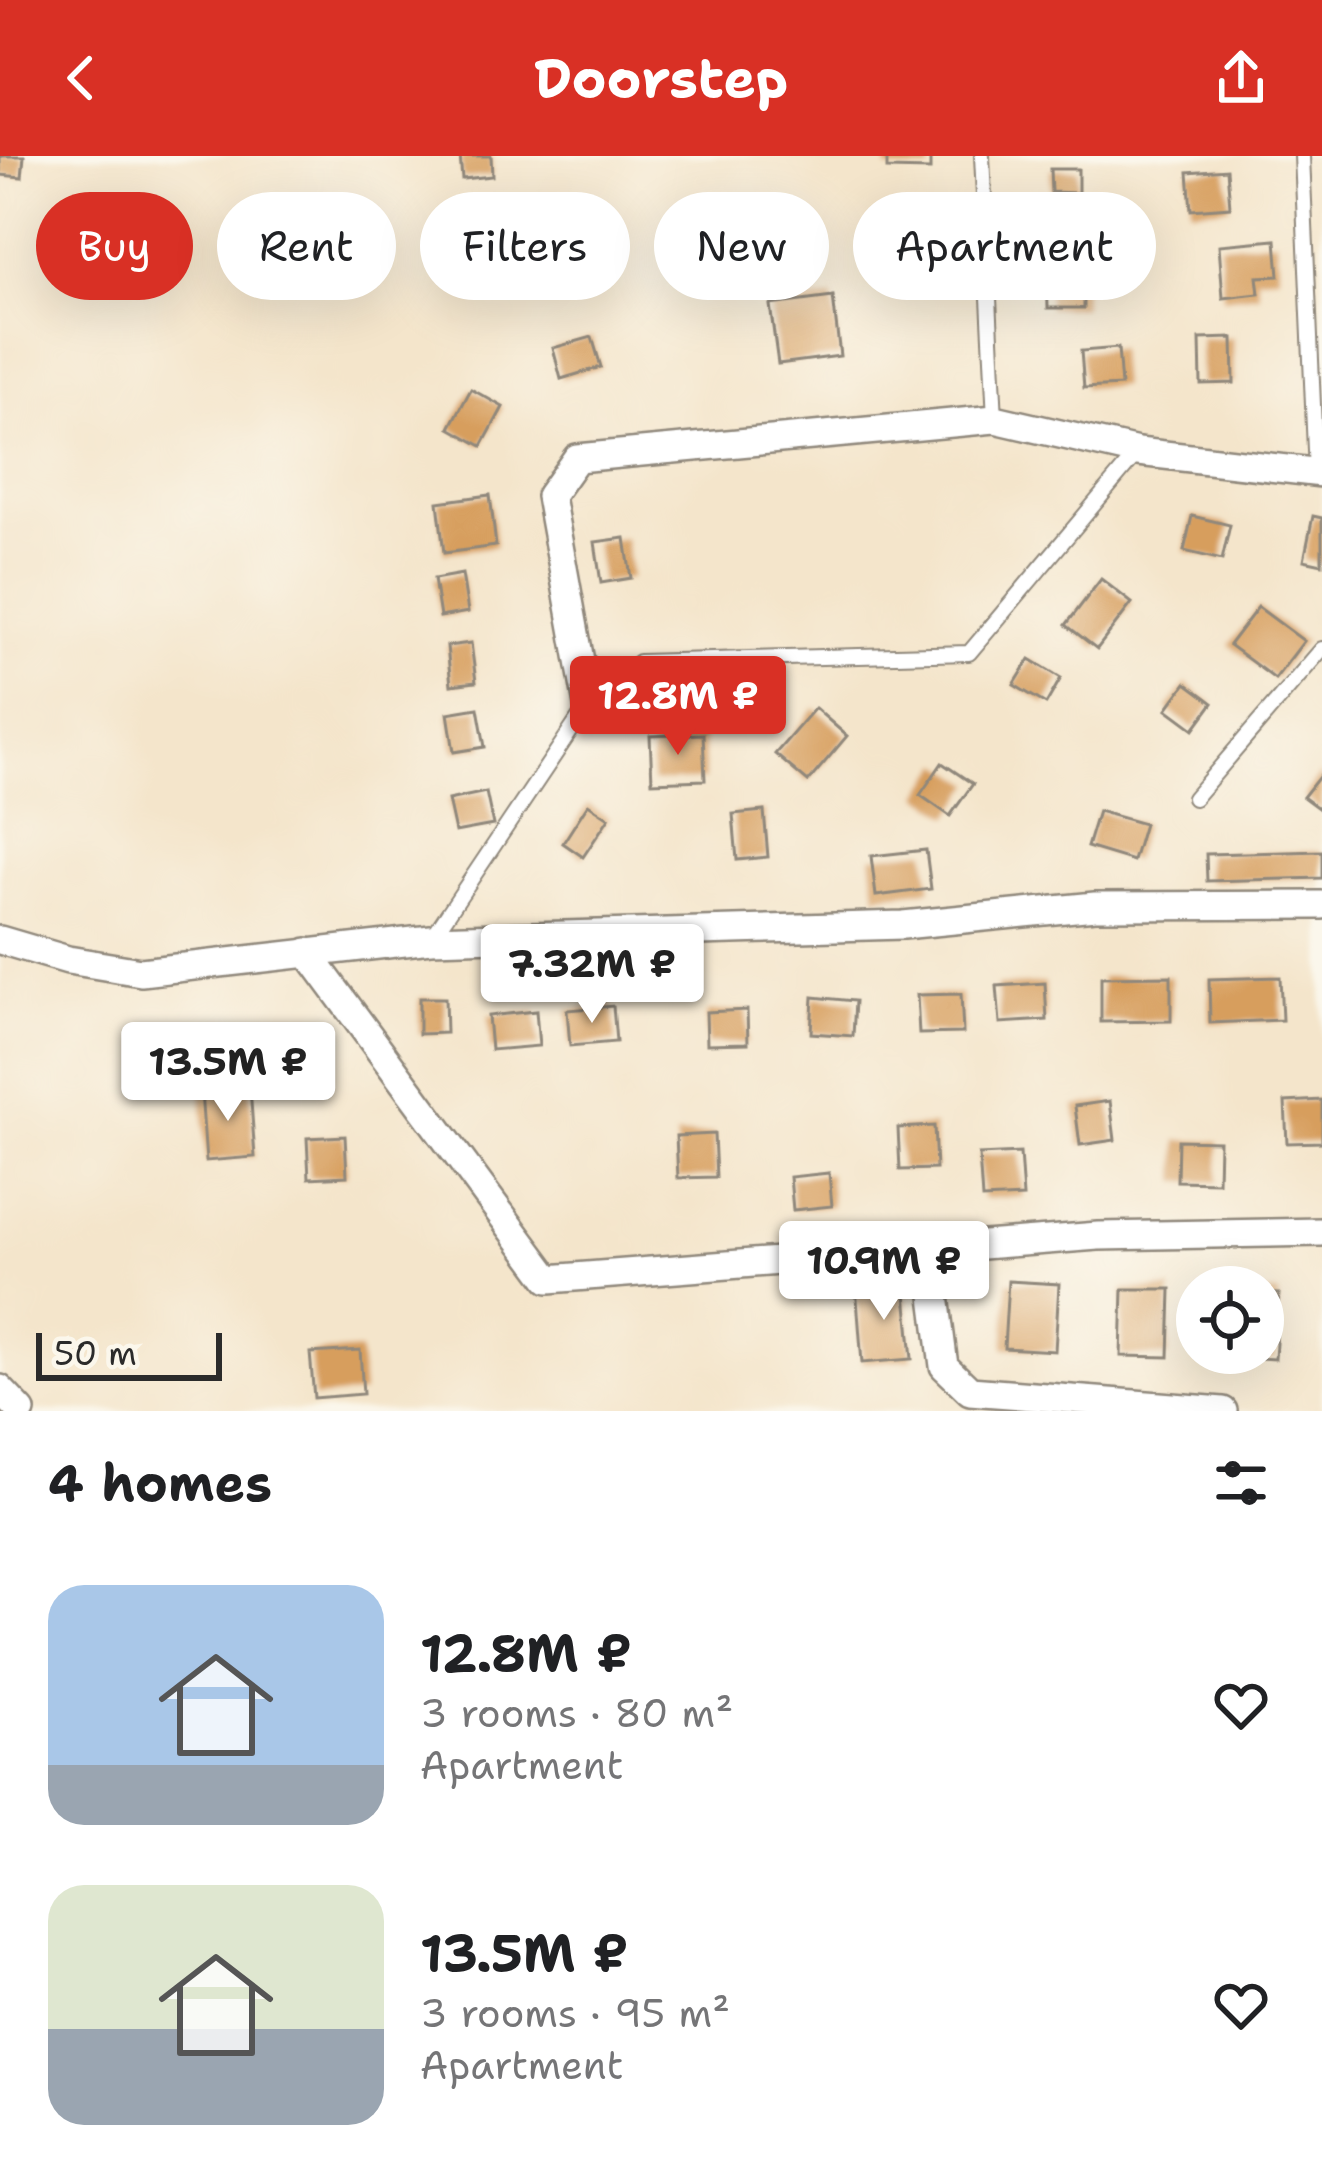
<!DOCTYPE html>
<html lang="en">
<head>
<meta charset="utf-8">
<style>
  body { margin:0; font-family:"Shantell Sans",sans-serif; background:#f6f6f6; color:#202124; height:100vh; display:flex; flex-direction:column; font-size:45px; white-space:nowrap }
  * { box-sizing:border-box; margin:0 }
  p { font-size:39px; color:#757577 }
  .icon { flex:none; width:66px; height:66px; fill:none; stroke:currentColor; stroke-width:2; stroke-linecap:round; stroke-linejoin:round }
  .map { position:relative; height:1255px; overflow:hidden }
  .panel { display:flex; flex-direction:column; background:#fff; flex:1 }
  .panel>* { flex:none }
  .guide { position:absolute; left:36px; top:36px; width:1251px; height:108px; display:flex; gap:24px }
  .buttons { position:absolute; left:1176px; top:1110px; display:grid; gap:24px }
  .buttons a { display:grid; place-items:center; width:108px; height:108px; border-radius:50%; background:#fff; box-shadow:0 12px 48px #0002; font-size:60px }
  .scale { position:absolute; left:36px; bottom:30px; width:186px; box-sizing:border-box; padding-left:12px; border:6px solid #2b2b2b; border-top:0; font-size:33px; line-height:42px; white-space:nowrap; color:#2b2b2b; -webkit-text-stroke:9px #fbf7ec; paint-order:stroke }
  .price { position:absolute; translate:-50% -102px; padding:0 27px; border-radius:12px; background:#fff; color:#222; font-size:39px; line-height:78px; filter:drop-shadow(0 3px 6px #0008) }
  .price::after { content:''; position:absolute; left:50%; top:72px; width:36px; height:27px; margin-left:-18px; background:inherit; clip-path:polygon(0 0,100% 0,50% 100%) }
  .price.current { background:#d93025; color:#fff }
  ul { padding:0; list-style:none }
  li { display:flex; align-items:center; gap:36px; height:300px; padding:0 48px }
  li span { display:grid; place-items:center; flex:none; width:336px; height:240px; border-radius:36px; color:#555 }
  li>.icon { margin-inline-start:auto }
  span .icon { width:144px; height:144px; fill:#fffc; stroke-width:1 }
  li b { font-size:51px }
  h2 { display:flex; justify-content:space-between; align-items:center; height:144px; padding:0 48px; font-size:51px }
  .tag { padding:0 42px; border-radius:54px; background:#fff; box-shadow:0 12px 48px #0002; font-size:42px; line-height:108px }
  .tag.current { background:#d93025; color:#fff }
  header { display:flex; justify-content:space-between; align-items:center; height:156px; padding:0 48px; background:#d93025; color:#fff; font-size:54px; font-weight:700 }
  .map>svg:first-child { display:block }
</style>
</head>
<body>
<header><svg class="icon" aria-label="back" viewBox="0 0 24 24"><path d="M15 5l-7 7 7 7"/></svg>Doorstep<svg class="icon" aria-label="share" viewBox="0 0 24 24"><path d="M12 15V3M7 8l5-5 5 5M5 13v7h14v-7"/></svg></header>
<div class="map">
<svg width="1322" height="1255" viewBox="0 0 1322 1255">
  <rect width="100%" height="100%" fill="#fbf7ec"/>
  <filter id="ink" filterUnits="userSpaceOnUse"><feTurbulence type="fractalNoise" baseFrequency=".00833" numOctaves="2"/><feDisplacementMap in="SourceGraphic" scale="24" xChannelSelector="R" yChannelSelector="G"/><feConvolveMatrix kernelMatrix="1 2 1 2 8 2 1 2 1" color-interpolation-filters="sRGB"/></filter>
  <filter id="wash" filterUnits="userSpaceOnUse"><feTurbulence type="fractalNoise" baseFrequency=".004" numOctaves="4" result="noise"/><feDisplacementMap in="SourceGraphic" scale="48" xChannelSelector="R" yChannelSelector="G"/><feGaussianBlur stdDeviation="2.7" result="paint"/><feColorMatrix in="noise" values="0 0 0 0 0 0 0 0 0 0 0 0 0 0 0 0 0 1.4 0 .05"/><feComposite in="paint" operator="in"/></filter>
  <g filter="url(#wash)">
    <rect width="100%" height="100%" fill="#f4e5cb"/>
    <g id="blocks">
      <!-- building -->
      <g fill="#d79e5d">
        <polygon points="0,0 24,0 22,21 0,19"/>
        <polygon points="460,0 491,0 492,20 462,23"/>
        <polygon points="887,0 930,0 930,14 887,13"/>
        <polygon points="1050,13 1078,13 1078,37 1051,36"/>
        <polygon points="1227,13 1230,51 1191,54 1188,16"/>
        <polygon points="1276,84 1279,120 1257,121 1259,138 1223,142 1219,89"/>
        <polygon points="1084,114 1084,152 1048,152 1047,115"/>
        <polygon points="833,141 840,200 778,208 770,149"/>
        <polygon points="592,181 601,211 561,223 553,192"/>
        <polygon points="1233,182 1234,227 1201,228 1200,183"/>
        <polygon points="1118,192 1121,230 1084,232 1081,195"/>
        <polygon points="471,233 503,251 482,290 450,272"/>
        <polygon points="490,339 496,390 444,397 438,346"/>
        <polygon points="1192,360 1230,369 1222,404 1184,395"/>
        <polygon points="1313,360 1322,362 1322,408 1304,404"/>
        <polygon points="625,382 631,422 601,427 595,386"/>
        <polygon points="462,418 468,456 440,461 434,423"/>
        <polygon points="1101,423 1132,447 1097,493 1066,469"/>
        <polygon points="1258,451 1304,485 1275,523 1229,489"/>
        <polygon points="471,487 476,526 451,529 447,490"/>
        <polygon points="1030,503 1061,522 1046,548 1014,529"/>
        <polygon points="1186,527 1213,547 1194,573 1167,553"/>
        <polygon points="478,552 485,591 454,596 448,557"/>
        <polygon points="815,552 847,580 808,626 775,598"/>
        <polygon points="703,578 705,624 652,626 650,580"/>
        <polygon points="942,607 973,628 950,660 920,639"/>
        <polygon points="1322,617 1322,655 1303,641"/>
        <polygon points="486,636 493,669 455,676 448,644"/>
        <polygon points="588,648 609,662 583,701 563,687"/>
        <polygon points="764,655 768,701 737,704 733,658"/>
        <polygon points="1098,655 1144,668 1133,705 1087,691"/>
        <polygon points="926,694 931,733 876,740 871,700"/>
        <polygon points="1322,695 1322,722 1207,725 1206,698"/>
        <polygon points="1171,820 1171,865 1101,866 1101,821"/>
        <polygon points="1280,821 1282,864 1210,867 1209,823"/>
        <polygon points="1045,827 1047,864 1000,867 997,830"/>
        <polygon points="961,838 963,877 919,878 917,839"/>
        <polygon points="813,841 855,845 853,880 811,877"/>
        <polygon points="419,842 445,842 446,877 419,878"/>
        <polygon points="613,850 616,886 570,890 567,854"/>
        <polygon points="747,854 748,887 707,888 706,856"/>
        <polygon points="536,855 539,890 491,894 488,860"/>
        <polygon points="250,932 255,1001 206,1005 201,935"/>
        <polygon points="1322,944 1322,986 1287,987 1285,946"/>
        <polygon points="1110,945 1115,984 1080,989 1075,950"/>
        <polygon points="934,970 936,1013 900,1014 898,972"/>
        <polygon points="714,978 716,1021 678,1022 676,980"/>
        <polygon points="345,980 347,1020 309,1022 307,982"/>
        <polygon points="1178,984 1219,985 1218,1026 1177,1025"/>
        <polygon points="1020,997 1023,1041 982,1043 979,999"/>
        <polygon points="829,1017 832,1050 793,1054 790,1021"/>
        <polygon points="1008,1125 1059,1128 1055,1195 1004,1192"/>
        <polygon points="905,1126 912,1203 862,1207 856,1130"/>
        <polygon points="1123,1133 1171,1133 1169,1201 1121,1200"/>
        <polygon points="1263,1137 1279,1138 1275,1203 1240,1201 1240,1197 1263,1197"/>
        <polygon points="360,1194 363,1238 314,1242 310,1197"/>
      </g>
    </g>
  </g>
  <g filter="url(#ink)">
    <use href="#blocks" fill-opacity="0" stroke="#90887b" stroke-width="3"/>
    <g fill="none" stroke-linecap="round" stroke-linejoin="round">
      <!-- lane casing -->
      <g stroke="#90887b" stroke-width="18">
        <g id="lane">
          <polyline points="982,0 995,263"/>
          <polyline points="1302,0 1316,317"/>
          <polyline points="1194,642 1322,493"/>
          <polyline points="431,783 588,549 639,506 969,497 1138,296"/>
        </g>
      </g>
      <!-- street casing -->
      <g stroke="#90887b" stroke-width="32">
        <g id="street">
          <polyline points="588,549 550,340 577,302 995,263 1138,296 1322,317"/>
          <polyline points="0,784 68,804 141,816 431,783 903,769 1095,750 1322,749"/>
          <polyline points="307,796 549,1123 1098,1080 1322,1076"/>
          <polyline points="929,1093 944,1210 970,1235 1223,1255"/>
          <polyline points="0,1233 21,1255"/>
        </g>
      </g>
      <!-- lane -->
      <use href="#lane" stroke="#fff" stroke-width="14"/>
      <!-- street -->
      <use href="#street" stroke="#fff" stroke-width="27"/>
    </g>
  </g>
</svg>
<div class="buttons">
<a><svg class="icon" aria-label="locate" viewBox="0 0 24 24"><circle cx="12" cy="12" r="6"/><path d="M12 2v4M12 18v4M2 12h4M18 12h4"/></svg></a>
</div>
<div class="scale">50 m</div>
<b class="price current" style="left:678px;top:602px">12.8M ₽</b>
<b class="price" style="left:592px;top:870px">7.32M ₽</b>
<b class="price" style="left:228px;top:968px">13.5M ₽</b>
<b class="price" style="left:884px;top:1167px">10.9M ₽</b>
<div class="guide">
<a class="tag current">Buy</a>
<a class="tag">Rent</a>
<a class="tag">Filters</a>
<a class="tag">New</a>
<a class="tag">Apartment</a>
</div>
</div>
<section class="panel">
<h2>4 homes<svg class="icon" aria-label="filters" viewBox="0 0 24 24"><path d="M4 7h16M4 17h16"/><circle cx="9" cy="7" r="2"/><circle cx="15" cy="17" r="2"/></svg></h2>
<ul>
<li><span style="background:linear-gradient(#a9c7e8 75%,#9aa5b1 0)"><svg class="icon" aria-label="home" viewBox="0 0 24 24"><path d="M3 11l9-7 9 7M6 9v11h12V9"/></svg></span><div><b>12.8M ₽</b><p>3 rooms · 80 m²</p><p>Apartment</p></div><svg class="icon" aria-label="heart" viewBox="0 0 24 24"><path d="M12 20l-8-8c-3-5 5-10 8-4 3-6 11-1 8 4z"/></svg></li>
<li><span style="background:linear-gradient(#dfe7d0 60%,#9aa5b1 0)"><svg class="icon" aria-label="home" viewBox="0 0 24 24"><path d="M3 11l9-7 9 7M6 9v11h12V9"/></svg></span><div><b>13.5M ₽</b><p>3 rooms · 95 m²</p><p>Apartment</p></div><svg class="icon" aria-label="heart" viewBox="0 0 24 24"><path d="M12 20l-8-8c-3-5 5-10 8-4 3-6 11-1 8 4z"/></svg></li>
</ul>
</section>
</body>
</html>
